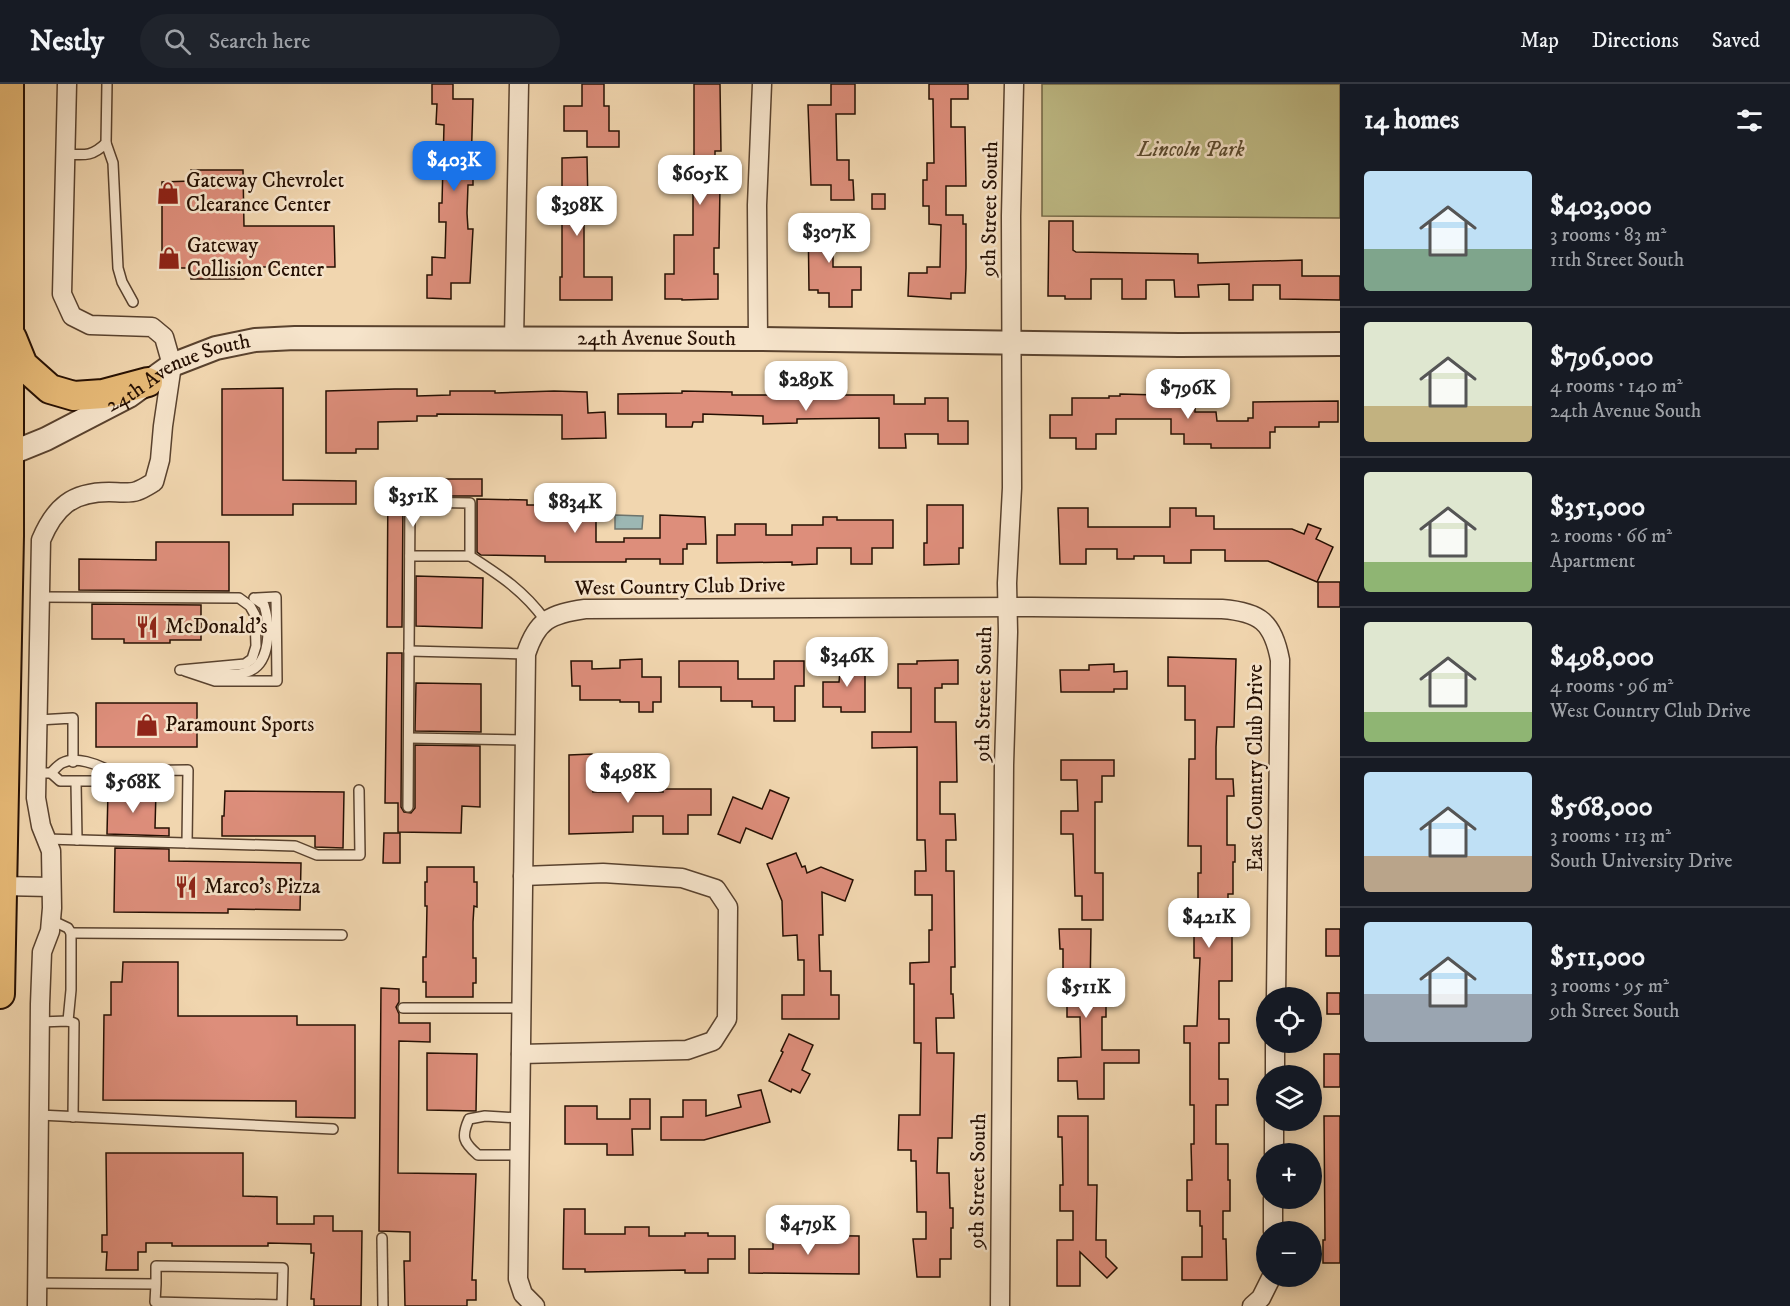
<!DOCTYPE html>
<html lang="en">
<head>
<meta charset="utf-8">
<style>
  body { margin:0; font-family:"IM FELL DW Pica",serif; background:#20242c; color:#f1f3f6; height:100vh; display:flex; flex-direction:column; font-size:22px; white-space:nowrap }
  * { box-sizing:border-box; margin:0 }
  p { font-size:20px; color:#9ea1a6 }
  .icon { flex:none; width:33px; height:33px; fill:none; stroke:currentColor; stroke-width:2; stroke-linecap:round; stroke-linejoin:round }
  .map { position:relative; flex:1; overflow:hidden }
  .side { display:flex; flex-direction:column; background:#171b24; width:450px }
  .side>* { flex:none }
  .fabs { position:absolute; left:1256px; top:903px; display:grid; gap:12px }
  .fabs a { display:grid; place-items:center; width:66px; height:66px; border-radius:50%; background:#171b24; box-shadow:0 3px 15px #0003; font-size:30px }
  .price { position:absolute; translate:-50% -51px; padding:0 14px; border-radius:12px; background:#fff; color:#222; font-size:20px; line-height:39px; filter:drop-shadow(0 2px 3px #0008) }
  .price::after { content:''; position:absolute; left:50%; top:36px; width:18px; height:14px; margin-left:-9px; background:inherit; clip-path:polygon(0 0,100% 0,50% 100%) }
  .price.current { background:#1a73e8; color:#fff }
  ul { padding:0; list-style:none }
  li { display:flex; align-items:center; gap:18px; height:150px; padding:0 24px }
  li+li { border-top:2px solid #363941 }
  li span { display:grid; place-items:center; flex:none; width:168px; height:120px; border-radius:6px; color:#555 }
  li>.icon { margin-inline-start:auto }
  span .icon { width:72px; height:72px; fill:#fffc; stroke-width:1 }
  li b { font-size:26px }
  h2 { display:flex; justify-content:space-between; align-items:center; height:72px; padding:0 24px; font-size:26px }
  header { display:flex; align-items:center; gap:36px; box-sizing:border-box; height:84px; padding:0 30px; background:#171b24; border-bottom:2px solid #363941 }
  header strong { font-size:28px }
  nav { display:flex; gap:33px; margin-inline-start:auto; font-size:21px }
  .search { width:420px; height:54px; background:#20242c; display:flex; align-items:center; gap:15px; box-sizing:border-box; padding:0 21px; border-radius:33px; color:#9ea1a6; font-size:22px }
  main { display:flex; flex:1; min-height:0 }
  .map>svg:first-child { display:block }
</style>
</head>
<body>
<header>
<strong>Nestly</strong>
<div class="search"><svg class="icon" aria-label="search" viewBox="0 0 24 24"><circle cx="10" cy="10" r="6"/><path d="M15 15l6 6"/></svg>Search here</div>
<nav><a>Map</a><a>Directions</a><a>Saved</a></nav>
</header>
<main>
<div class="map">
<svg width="1340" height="1222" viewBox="0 0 1340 1222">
  <rect width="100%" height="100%" fill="#f1d6af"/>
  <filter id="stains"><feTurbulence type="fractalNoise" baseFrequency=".00333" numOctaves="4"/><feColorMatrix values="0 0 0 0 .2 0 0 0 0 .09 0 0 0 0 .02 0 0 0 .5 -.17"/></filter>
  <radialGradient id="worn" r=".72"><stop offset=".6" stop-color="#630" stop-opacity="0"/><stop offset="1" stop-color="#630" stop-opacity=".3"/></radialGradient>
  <!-- green -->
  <polygon fill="#bfbc87" stroke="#726645" stroke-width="1.5" points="1042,0 1340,0 1340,134 1042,132"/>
  <!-- water -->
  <polygon fill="#9cb7b3" stroke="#6d746d" stroke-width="1.5" points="615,431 643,432 642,445 615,445"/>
  <!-- building -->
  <g fill="#dd8e7b" stroke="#261003" stroke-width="1.5">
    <polygon points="432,0 453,0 453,15 473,15 471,85 473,85 473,101 468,101 467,129 468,145 473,145 470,199 451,199 451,215 427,214 427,191 432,191 432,173 445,174 446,138 439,138 439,119 442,119 444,41 436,40 437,20 432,20"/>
    <polygon points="582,0 604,0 604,22 609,22 609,47 619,47 619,63 587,63 587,47 564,47 564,22 582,22"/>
    <polygon points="694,0 720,0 721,67 715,67 715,101 720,101 719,164 714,164 714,190 718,190 718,215 682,216 682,215 665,215 665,190 674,190 674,151 693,151 693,103 682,103 682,76 694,76"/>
    <polygon points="831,0 855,0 855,30 836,30 837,76 849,76 849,96 853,96 854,116 831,116 831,101 811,101 808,21 831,21"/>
    <polygon points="929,0 968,0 968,15 951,15 951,43 965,43 966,102 946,102 946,131 963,131 963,140 966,140 966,184 965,209 951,209 951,215 908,212 909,189 927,189 927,183 940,183 941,141 929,140 929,122 923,122 923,96 927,96 927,79 934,79 933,15 929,15"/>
    <polygon points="587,73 588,120 584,120 584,193 612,193 612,216 560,216 560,193 562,193 562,74"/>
    <polygon points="191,86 243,86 244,142 334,142 335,183 244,183 244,195 191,195 191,184 162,184 162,98 191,97"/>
    <rect x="872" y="110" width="13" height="15"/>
    <polygon points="808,130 833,130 833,183 861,183 861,206 852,206 852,223 829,223 829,209 818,209 818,206 809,206"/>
    <polygon points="1049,137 1073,137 1073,166 1076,168 1198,170 1198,179 1302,176 1302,192 1340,192 1340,216 1280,215 1280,201 1253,201 1253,216 1229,216 1229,200 1198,201 1199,213 1175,213 1174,196 1146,196 1146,215 1122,215 1122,195 1091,195 1091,215 1065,215 1065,212 1048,212"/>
    <polygon points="283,304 283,396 356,397 356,420 293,420 293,431 222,431 222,305"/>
    <polygon points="395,305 417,305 417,312 450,311 450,307 495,307 495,309 554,307 587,308 588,329 605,328 606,354 562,355 562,331 437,330 437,332 417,332 417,337 378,338 378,365 356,365 356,369 326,369 326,307"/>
    <polygon points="682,307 732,308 732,311 894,311 894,320 925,320 925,314 948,314 948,337 968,337 968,360 938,360 938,350 905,350 906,364 879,364 879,334 797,335 797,339 763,340 763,332 703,330 703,338 693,338 692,343 666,343 666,330 618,330 618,310 682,309"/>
    <polygon points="1120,310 1195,312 1195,328 1216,328 1217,337 1248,337 1248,334 1253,334 1253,318 1338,317 1338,338 1319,338 1319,343 1275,343 1275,348 1270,348 1270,364 1211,364 1211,360 1184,360 1184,350 1171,350 1171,335 1116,335 1116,350 1096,350 1096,365 1076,365 1076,354 1050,354 1050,331 1072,331 1072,314 1109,314 1109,312 1120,312"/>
    <polygon points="388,395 482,395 482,412 405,412 403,418 402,543 387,543"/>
    <polygon points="477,415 527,416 527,421 596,421 596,458 624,458 624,454 660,454 660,431 705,433 706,460 687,460 687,465 683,465 683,480 660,480 660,475 626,475 626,478 545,478 545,472 481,471 477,468"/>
    <polygon points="927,421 963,421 963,464 959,464 959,480 924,481 924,459 927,459"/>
    <polygon points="1058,424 1088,424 1088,443 1170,443 1170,424 1196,424 1196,432 1214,432 1214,445 1292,445 1304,450 1308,440 1321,445 1316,455 1333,463 1317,498 1268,477 1225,477 1225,466 1191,466 1191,479 1164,479 1164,472 1134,472 1134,475 1117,475 1117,465 1086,465 1086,480 1060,480"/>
    <polygon points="823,433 837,433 837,436 893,436 893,464 872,464 872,480 851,480 851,464 817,464 817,480 792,481 792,478 717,479 717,451 735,451 735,440 766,440 766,451 792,451 792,441 823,441"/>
    <polygon points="156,458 229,458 229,507 79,506 79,475 156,476"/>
    <polygon points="416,492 483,494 482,544 416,542"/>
    <rect x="1318" y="498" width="22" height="25"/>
    <polygon points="92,520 201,521 201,556 170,556 170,559 124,559 124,555 92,555"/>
    <polygon points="387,569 402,569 401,723 404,728 411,729 415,724 415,661 480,662 480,723 462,722 461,749 398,748 398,719 385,719"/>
    <polygon points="1168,573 1236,575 1234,643 1217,643 1216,663 1216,695 1233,695 1234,712 1227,712 1227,761 1235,761 1235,778 1233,778 1233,810 1228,810 1228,850 1232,850 1232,897 1219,897 1219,935 1229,935 1229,959 1219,959 1219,995 1228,995 1228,1021 1216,1021 1216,1060 1228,1060 1228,1096 1230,1096 1230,1127 1223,1127 1223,1155 1226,1155 1227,1196 1182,1196 1182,1173 1202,1173 1202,1142 1200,1142 1200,1127 1187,1127 1187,1096 1192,1096 1191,1060 1194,1060 1194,1021 1190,1021 1190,959 1184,959 1184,942 1197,942 1200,874 1194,874 1194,850 1198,850 1198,789 1201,789 1201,762 1188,762 1189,675 1195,675 1195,636 1185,636 1185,602 1168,602"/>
    <polygon points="642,575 642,593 661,593 661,618 653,618 653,628 639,628 639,618 620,618 620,616 580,616 580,602 572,602 571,577 592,577 592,585 620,584 620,576"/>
    <polygon points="958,576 958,600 942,600 942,604 935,604 935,638 956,638 957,698 940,698 940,730 955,730 956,756 946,756 946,787 954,787 955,883 951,883 951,910 953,910 954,934 936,934 937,969 954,969 952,1054 938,1054 937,1089 949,1089 950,1124 953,1124 953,1144 951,1144 951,1175 940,1175 940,1193 917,1193 913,1155 926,1155 926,1128 917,1128 916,1077 911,1077 911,1066 898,1066 899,1031 920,1031 921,959 914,959 914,900 910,900 910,879 929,878 929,846 932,846 932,811 915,811 915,787 926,787 925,756 917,756 917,663 872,664 872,648 911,648 911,604 898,604 898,580 917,580 917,577"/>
    <polygon points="679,577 738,577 738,595 774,595 774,577 804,577 804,602 795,602 795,637 774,637 774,623 752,623 752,617 721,617 721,603 679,603"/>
    <polygon points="841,577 865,577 865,628 841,628 841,623 823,623 823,598 839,598"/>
    <polygon points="1114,580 1114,588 1127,587 1127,605 1114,605 1114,608 1061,608 1060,586 1089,586 1089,581"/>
    <polygon points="416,599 481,600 481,648 415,647"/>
    <rect x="96" y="619" width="101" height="44"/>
    <polygon points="592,670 593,708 663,708 663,705 711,705 711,731 688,731 688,750 663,750 663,732 633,732 633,748 569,750 569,671"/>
    <polygon points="1061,676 1114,676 1114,692 1102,692 1102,718 1095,718 1095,789 1103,789 1103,836 1082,836 1082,812 1075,812 1073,750 1061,750 1061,727 1078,727 1077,696 1061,696"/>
    <polygon points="770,706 789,714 772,755 746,744 740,759 718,750 733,713 762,725"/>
    <polygon points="108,707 156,707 155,744 169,744 169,752 107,750"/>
    <polygon points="225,707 344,708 343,764 315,763 315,752 222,752 222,732 224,732"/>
    <polygon points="384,749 400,749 400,779 383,779"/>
    <polygon points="115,764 169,765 169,777 301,779 300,826 228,825 228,829 114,828"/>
    <polygon points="796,769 802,783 805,782 807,789 821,783 853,796 845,817 822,808 823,851 819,851 820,887 831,887 831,911 839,911 839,935 782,935 782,911 804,911 804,876 798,876 797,851 783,852 782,817 767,780"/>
    <polygon points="427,783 474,783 474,798 477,798 477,823 474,822 473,838 473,874 476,874 476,899 473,899 473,913 426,913 426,898 423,898 423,873 426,873 427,822 425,822 425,798 427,798"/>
    <polygon points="1059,845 1091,845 1090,909 1106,908 1106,933 1102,933 1102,966 1139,966 1139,979 1104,979 1104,1015 1078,1015 1077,997 1058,997 1058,974 1081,973 1080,933 1067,933 1067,898 1063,898 1063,865 1060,865"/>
    <rect x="1326" y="845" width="14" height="27"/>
    <polygon points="123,878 178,878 178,932 297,932 297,941 355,941 355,1034 296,1033 296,1017 103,1016 104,931 111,931 111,898 122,898"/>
    <polygon points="381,904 399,905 399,918 396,923 399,930 399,939 430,939 430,958 399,957 398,1089 476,1090 472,1196 476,1196 476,1216 467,1216 467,1222 405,1222 404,1177 410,1177 410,1148 379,1147"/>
    <rect x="1327" y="909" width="13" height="21"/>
    <polygon points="789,950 813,961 802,986 810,990 800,1009 792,1005 791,1008 769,997 783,968 781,967"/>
    <polygon points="427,969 477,970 476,1027 427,1026"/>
    <rect x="1324" y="970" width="16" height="33"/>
    <polygon points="761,1006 770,1038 704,1056 661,1056 661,1033 683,1033 683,1016 706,1016 706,1032 741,1023 738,1011"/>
    <polygon points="630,1015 650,1015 650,1045 632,1045 633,1071 607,1071 607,1060 565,1060 565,1022 597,1022 597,1035 630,1035"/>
    <polygon points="1058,1032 1088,1032 1088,1101 1097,1101 1096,1156 1106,1156 1106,1173 1117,1184 1107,1194 1080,1168 1080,1202 1057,1202 1057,1156 1073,1156 1073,1127 1060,1127 1060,1101 1063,1101 1062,1053 1058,1053"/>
    <polygon points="1324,1032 1340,1032 1340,1179 1323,1179 1323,1156 1325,1156"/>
    <polygon points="106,1069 243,1069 243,1112 277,1113 277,1140 314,1140 314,1132 333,1132 333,1147 362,1147 361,1222 314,1222 314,1215 311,1215 314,1169 311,1169 311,1160 268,1159 268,1162 172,1162 172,1159 146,1159 146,1168 138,1168 138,1186 106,1186 107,1168 102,1168 102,1151 107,1151"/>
    <polygon points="564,1125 585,1125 585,1150 625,1150 625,1143 649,1143 649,1152 685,1152 685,1149 708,1149 708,1152 735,1152 735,1175 708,1175 708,1189 685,1189 685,1186 585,1188 585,1185 563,1185"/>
    <polygon points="773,1151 859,1152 859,1190 749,1189 749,1165 773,1165"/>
  </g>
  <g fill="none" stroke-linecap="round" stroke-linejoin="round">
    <!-- service casing -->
    <g stroke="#59422e" stroke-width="12">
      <g id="service">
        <polyline points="106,59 113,79 118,184 122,198 133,218"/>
        <path d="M66 70C84 71 92 73 106 59L107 0"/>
        <polyline points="410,472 470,472"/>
        <polyline points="40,513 239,514 250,522 255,531 256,562 252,575 245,580 180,586"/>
        <polyline points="409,567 526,570"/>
        <polyline points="185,587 215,597 277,597 276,513 257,514"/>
        <path d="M200 588C215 589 233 593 247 588 272 580 270 541 264 521L254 514"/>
        <polyline points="38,636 73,634 73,678"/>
        <polyline points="409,654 525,656"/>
        <polyline points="37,689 51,689 60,697 99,697 110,687 188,686 187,759"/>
        <path d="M51 689C54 686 58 681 62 679 76 672 97 680 110 687"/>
        <polyline points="76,698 77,756"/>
        <path d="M408 723 410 418 470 419V472C501 492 524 507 545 536"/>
        <polyline points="46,755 295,762 317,771 360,771 359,706"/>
        <polyline points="51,836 68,844 71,849 71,906 68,937"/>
        <polyline points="71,849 342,851"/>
        <polyline points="403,924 521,924"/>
        <polyline points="39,938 68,937 74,939 73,1033"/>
        <polyline points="39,1031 333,1045"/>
        <path d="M520 1071H478C463 1058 461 1053 469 1035L485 1032 520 1034"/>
        <polyline points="382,1154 383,1222"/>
        <polyline points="37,1199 156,1200 155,1218 282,1221 283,1184 156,1182 156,1200"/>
      </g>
    </g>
    <!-- minor casing -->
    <g stroke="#59422e" stroke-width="21">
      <g id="minor">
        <polyline points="514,255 519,0"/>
        <polyline points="758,255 757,121 762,0"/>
        <polyline points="2,802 51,803"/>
        <polyline points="521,970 687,966 713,957 727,935 728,823 716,805 682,794 603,789 523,792"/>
        <polyline points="1275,992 1275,958"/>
        <polyline points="1274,1070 1274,1036"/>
        <polyline points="1273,1148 1273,1114"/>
        <path d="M37 1222 40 920 42 868 50 847 52 824 51 767 41 742 36 714 41 456C55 423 72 408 109 408 117 408 129 410 137 407 143 405 149 401 154 398L160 376 163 342 172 281 164 253 152 243 90 241 72 232 62 210 67 0"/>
        <path d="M535 1222 523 1210 518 1195 526 570C537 536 550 530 585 525L1032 523 1222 525C1260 528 1273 538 1280 576L1276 914"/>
        <polyline points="1000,1222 1004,681 1008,548 1007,499 1012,404 1011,132 1014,0"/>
        <polyline points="1252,1222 1261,1214 1272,1192"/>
      </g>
    </g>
    <!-- tertiary casing -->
    <g stroke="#59422e" stroke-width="26">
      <g id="tertiary">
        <path id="s1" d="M0 370H9L46 355 129 312 172 281 216 264 255 256 295 254 758 255 1179 261 1340 260"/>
      </g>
    </g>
    <!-- primary casing -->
    <g stroke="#261003" stroke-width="32">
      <g id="primary">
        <polyline points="12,254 23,281 50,305 74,312 103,310 148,298"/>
        <polyline points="0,910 9,452 9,0"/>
      </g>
    </g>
    <!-- service -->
    <use href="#service" stroke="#f6e4cb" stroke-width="9"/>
    <!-- minor -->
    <use href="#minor" stroke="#f6e4cb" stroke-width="18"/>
    <!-- tertiary -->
    <use href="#tertiary" stroke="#f6e4cb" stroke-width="22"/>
    <!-- primary -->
    <use href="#primary" stroke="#e8bb78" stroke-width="28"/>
  </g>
  <!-- icons -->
  <defs>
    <g id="shop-bare" transform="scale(1.8)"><path d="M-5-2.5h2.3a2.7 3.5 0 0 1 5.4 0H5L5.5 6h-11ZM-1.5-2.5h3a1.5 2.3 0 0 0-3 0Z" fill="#8f2418" stroke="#f6e4cb" stroke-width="2.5" paint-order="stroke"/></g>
    <g id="restaurant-bare" transform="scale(1.8)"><path d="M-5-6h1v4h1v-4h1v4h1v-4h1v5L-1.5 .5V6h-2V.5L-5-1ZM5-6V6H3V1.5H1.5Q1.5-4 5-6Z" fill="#8f2418" stroke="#f6e4cb" stroke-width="2.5" paint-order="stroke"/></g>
  </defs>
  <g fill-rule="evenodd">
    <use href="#shop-bare" x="168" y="109"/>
    <use href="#shop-bare" x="169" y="174"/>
    <use href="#restaurant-bare" x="147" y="543"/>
    <use href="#shop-bare" x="147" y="641"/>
    <use href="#restaurant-bare" x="186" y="803"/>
  </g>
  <g text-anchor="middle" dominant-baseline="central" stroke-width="5" stroke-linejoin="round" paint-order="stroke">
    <!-- park labels -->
    <g font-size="21" font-style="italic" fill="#5c4c31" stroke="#f6e4cb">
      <text x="1191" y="66">Lincoln Park</text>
    </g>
    <!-- poi labels -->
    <g font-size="21" fill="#261003" stroke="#f6e4cb" text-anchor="start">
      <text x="186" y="97">Gateway Chevrolet<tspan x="186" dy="24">Clearance Center</tspan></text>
      <text x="187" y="162">Gateway<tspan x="187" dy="24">Collision Center</tspan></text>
      <text x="165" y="543">McDonald's</text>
      <text x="165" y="641">Paramount Sports</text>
      <text x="204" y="803">Marco's Pizza</text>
    </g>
    <!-- street labels -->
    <g font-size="21" fill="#261003" stroke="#f6e4cb">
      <text transform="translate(990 125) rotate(-89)">9th Street South</text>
      <text stroke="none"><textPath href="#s1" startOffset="684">24th Avenue South</textPath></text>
      <text stroke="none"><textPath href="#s1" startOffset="198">24th Avenue South</textPath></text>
      <text transform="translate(680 503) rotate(-1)">West Country Club Drive</text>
      <text transform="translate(984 610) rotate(-89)">9th Street South</text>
      <text transform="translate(1256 684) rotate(-90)">East Country Club Drive</text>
      <text transform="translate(978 1097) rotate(-89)">9th Street South</text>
    </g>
  </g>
  <rect width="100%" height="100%" filter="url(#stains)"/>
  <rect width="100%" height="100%" fill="url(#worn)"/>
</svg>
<div class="fabs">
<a><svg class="icon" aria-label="locate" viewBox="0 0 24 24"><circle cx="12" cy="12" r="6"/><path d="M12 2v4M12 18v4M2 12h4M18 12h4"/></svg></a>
<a><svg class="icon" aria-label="layers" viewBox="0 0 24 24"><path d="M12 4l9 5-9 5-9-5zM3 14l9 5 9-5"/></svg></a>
<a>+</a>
<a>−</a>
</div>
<b class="price current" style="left:454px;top:108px">$403K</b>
<b class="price" style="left:700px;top:122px">$605K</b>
<b class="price" style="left:577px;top:153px">$398K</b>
<b class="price" style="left:829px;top:180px">$307K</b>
<b class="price" style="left:806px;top:328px">$289K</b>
<b class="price" style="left:1188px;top:336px">$796K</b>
<b class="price" style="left:413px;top:444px">$351K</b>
<b class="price" style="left:575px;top:450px">$834K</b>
<b class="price" style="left:847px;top:604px">$346K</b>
<b class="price" style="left:628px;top:720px">$498K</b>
<b class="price" style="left:133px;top:730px">$568K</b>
<b class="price" style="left:1209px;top:865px">$421K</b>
<b class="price" style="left:1086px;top:935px">$511K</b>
<b class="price" style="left:808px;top:1172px">$479K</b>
</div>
<section class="side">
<h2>14 homes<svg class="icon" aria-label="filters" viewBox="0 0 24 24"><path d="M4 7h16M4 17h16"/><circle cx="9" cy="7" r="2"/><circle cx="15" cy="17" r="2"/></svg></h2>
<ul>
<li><span style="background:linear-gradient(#bfe0f5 65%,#7fa58c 0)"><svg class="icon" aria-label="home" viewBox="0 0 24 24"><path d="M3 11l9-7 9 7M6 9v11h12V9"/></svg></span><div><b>$403,000</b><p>3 rooms · 83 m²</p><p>11th Street South</p></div></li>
<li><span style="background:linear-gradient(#dfe7d0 70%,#c2b280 0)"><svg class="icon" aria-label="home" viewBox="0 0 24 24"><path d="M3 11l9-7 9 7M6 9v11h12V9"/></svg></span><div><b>$796,000</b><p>4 rooms · 140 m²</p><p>24th Avenue South</p></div></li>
<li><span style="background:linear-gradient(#dfe7d0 75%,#8fb573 0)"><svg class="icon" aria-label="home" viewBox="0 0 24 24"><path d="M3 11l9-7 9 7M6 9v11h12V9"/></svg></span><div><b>$351,000</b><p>2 rooms · 66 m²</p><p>Apartment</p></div></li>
<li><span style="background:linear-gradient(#dfe7d0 75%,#8fb573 0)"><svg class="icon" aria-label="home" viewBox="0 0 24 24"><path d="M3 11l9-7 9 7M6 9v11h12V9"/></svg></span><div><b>$498,000</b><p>4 rooms · 96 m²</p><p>West Country Club Drive</p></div></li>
<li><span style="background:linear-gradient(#bfe0f5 70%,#b9a48a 0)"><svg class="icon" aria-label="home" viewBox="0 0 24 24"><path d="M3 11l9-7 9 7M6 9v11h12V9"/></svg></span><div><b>$568,000</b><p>3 rooms · 113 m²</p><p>South University Drive</p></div></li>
<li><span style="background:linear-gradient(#bfe0f5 60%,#9aa5b1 0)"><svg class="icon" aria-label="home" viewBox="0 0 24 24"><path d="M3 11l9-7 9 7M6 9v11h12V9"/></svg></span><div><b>$511,000</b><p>3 rooms · 95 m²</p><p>9th Street South</p></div></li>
</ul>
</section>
</main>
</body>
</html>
